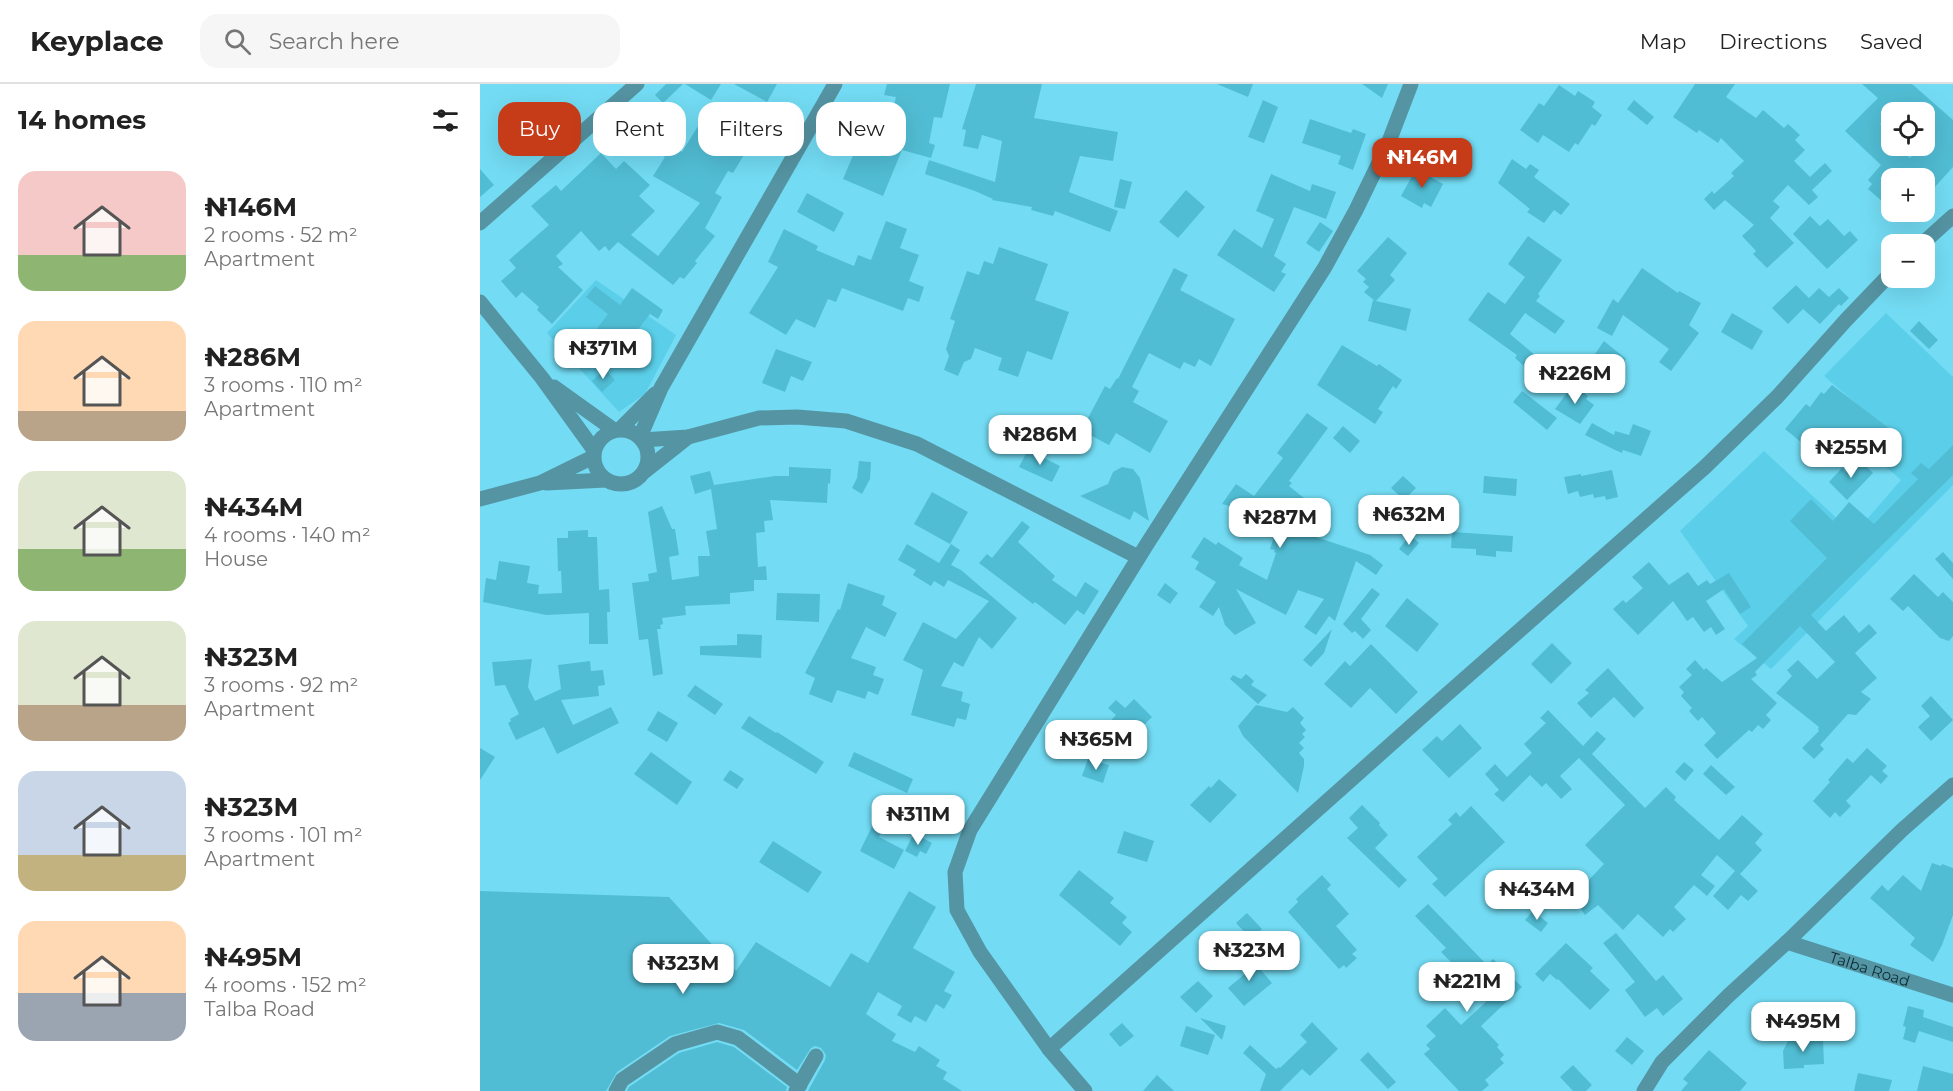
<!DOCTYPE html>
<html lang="en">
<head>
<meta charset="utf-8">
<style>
  body { margin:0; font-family:Montserrat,sans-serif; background:#f6f6f6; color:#222; height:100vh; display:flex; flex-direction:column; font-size:22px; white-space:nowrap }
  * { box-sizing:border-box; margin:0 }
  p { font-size:20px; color:#767676 }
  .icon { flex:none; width:33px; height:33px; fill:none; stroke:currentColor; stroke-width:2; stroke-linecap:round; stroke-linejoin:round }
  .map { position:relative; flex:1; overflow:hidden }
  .sheet { display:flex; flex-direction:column; background:#fff; width:480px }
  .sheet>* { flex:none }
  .top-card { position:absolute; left:18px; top:18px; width:570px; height:54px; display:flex; gap:12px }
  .tools { position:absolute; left:1401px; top:18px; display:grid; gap:12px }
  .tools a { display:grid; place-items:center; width:54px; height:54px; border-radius:12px; background:#fff; box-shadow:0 6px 24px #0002; font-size:30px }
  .price { position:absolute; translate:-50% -51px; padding:0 14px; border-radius:12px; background:#fff; color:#222; font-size:20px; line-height:39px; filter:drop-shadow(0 2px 3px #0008) }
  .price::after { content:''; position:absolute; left:50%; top:36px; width:18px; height:14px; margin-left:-9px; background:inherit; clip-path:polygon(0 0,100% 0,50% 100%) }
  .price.selected { background:#c63c19; color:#fff }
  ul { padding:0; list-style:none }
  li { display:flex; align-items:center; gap:18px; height:150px; padding:0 18px }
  li span { display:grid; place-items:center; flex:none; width:168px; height:120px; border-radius:18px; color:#555 }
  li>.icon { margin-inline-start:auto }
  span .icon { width:72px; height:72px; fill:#fffc; stroke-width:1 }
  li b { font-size:26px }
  h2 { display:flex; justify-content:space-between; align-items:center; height:72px; padding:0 18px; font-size:26px }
  .tag { padding:0 21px; border-radius:18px; background:#fff; box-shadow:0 6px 24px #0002; font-size:21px; line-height:54px }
  .tag.selected { background:#c63c19; color:#fff }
  header { display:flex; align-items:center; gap:36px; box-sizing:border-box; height:84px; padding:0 30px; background:#fff; border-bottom:2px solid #e0e0e0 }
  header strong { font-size:28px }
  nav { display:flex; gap:33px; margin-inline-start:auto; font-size:21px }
  .search { width:420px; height:54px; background:#f6f6f6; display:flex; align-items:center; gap:15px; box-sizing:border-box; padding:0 21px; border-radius:18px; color:#767676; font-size:22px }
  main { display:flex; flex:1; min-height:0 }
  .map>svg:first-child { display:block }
</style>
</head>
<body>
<header>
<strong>Keyplace</strong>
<div class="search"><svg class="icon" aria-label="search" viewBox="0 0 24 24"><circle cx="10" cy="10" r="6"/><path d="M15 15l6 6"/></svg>Search here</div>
<nav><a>Map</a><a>Directions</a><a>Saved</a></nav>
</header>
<main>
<section class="sheet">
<h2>14 homes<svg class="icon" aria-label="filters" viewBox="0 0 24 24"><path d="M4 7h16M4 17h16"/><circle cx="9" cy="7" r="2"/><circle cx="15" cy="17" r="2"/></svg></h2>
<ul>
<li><span style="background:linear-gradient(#f6c9c9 70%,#8fb573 0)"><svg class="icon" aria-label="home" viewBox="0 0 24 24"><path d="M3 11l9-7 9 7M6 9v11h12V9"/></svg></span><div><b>₦146M</b><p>2 rooms · 52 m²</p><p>Apartment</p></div></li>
<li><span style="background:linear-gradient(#ffd9b3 75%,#b9a48a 0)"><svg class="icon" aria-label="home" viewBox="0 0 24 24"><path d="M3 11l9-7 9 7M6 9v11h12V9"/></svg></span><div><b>₦286M</b><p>3 rooms · 110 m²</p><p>Apartment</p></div></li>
<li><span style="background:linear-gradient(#dfe7d0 65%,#8fb573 0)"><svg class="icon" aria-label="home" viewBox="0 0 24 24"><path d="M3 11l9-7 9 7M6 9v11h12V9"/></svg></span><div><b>₦434M</b><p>4 rooms · 140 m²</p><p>House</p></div></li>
<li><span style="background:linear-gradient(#dfe7d0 70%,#b9a48a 0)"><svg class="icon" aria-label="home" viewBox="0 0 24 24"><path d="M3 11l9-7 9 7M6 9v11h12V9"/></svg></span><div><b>₦323M</b><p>3 rooms · 92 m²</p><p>Apartment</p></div></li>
<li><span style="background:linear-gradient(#c9d6e8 70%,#c2b280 0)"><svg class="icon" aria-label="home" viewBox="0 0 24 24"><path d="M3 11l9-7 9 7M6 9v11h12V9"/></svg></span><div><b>₦323M</b><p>3 rooms · 101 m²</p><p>Apartment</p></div></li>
<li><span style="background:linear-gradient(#ffd9b3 60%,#9aa5b1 0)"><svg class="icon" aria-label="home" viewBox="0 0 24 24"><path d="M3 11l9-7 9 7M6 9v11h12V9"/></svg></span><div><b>₦495M</b><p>4 rooms · 152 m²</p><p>Talba Road</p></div></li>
</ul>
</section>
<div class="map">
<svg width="1473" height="1007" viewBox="0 0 1473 1007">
  <rect width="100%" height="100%" fill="#73dcf4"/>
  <!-- built -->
  <g fill="#5bcfe9">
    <polygon points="116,196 196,251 165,310 139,328 67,249"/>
    <polygon points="1406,229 1473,293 1473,401 1291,585 1254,555 1268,542 1200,447 1284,367 1374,450 1421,396 1397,375 1413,351 1344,292"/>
  </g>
  <!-- building -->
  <g fill="#51bdd4" fill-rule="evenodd">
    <polygon points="186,0 203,0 183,19 175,11"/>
    <polygon points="205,0 241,0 231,16"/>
    <polygon points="254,0 297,0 287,18"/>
    <polygon points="407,0 470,0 462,34 454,33 449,59 455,61 451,74 422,66 403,112 363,95 380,55 363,47 369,33 384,40 408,46 416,13 404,11"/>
    <polygon points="496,0 562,0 554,34 638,48 633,77 600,72 589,108 638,127 630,148 575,127 573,132 551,126 552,123 512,116 513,115 495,107 445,90 449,76 515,98 522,57 502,51 498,65 483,62 486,46 482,45"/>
    <polygon points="737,0 773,0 768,13"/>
    <polygon points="882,0 908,0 902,14"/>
    <polygon points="1215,0 1255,0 1246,13 1276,34 1283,26 1304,44 1308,40 1320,51 1315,56 1325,66 1314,77 1330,93 1345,79 1352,87 1332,106 1338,113 1329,121 1308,101 1293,117 1300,123 1290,134 1314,159 1287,184 1273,170 1276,167 1262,152 1274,141 1245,116 1234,126 1224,115 1232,107 1234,110 1254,92 1251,89 1264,77 1241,54 1238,59 1219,46 1217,49 1193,33"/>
    <path d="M1382 0H1432L1473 36V83L1444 115V94H1412V109L1403 118 1388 105 1392 100 1388 96 1401 81 1365 47 1398 14ZM1411 28H1444V62H1440L1430 74 1416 62H1412V57L1403 50 1406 46 1400 40Z"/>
    <polygon points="1079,1 1095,12 1098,7 1115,18 1112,23 1122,31 1115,42 1112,40 1098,61 1095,59 1089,68 1063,51 1058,59 1040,46 1059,19 1064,22"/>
    <polygon points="783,16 798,23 784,59 768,53"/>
    <polygon points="1154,16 1174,33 1167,41 1147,25"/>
    <polygon points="233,18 274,43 266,56 271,59 253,89 248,87 235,109 242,113 225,144 235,152 215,177 217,179 204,195 200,193 193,201 138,158 129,167 125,162 119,167 101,147 76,172 83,180 78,183 103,206 72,240 57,226 59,223 42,208 36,214 21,197 36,184 29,176 69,141 51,122 76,101 81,107 121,69 136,85 144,77 170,101 159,112 175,127 151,151 178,172 220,119 173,92 185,73 158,55 165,44 202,68"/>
    <polygon points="830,35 871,49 873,45 886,50 873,86 858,80 861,72 822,59"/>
    <polygon points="1032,75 1046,85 1050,80 1059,86 1054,93 1090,120 1081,131 1074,126 1064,139 1047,128 1050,125 1018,99"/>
    <polygon points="0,85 14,101 0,113"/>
    <polygon points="936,85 963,100 951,123 944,119 942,124 921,112"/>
    <polygon points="791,90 830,107 832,100 856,108 846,135 814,123 794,172 806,180 801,188 806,190 794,208 737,171 754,145 782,164 794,135 776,127"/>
    <polygon points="640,95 652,98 645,125 634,123"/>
    <polygon points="706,106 725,123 698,154 679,138"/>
    <polygon points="327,109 364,129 354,148 317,128"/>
    <polygon points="1330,132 1340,142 1348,135 1364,152 1370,147 1378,156 1347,185 1313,150"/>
    <polygon points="406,137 427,145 420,164 439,171 429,197 444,203 439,218 428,214 423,227 362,204 356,218 348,215 335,244 316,235 306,251 269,229 298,183 288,178 304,145 338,162 336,166 374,182 378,171 391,176"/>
    <polygon points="840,138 853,147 839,168 826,159"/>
    <polygon points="1048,152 1082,176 1058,210 1060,212 1056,217 1085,237 1075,250 1045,229 1030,250 1055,271 1045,283 1035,274 1037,271 988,236 1008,208 1025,220 1045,193 1028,180"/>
    <polygon points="908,153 927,169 910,191 915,196 896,217 931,225 926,247 888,237 893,216 895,217 884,208 889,203 883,198 886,195 877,187"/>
    <polygon points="519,163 568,180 555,216 589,228 572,276 547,267 538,293 518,286 522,274 495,264 491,275 484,278 478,292 464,286 469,272 466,265 475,237 470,235 487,187 499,191 504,177 513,180"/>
    <polygon points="694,184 708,191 700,206 755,235 731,282 719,275 715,283 704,278 700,285 669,269 652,303 659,307 653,318 688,337 670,369 636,349 629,361 606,349 612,338 607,336 625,302 630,305 637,294 638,295"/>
    <polygon points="1162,184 1198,209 1199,207 1221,219 1209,241 1219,249 1191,287 1179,278 1189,265 1143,231 1132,252 1117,244 1133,215 1138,219"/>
    <polygon points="1316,201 1329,214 1339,204 1349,213 1359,204 1369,214 1361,222 1359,220 1340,240 1323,225 1308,240 1292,224"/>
    <polygon points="115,202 140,221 152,204 183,226 178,235 170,230 146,261 151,265 137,284 106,259 128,230 106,213"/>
    <polygon points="1252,229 1283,247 1272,266 1241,248"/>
    <polygon points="1439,237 1458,256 1449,265 1430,247"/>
    <polygon points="1124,257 1146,275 1132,295 1108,280"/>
    <polygon points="862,261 897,282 899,280 922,296 916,305 913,302 898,325 903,328 895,340 837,301"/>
    <polygon points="296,265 332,278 323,297 311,292 305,308 282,299"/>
    <polygon points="125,285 135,296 122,308 112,297"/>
    <polygon points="1093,301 1108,312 1106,315 1114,321 1100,340 1075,325"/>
    <polygon points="1352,301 1410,345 1395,364 1369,344 1343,376 1305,345 1326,320 1330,323 1341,308 1344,310"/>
    <polygon points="1042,307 1077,334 1067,346 1033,318"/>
    <polygon points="827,329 848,344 809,397 812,399 809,402 824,414 800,441 890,471 903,481 896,491 876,477 855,537 849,532 836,551 824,543 844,515 818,506 806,531 756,505 776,539 755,551 745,541 739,523 733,532 719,523 736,498 715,485 719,478 711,473 724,453 736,461 738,458 763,474 759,481 787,496 796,469 794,468 795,466 790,465 797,444 792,449 771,442 776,429 742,420 756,400 774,412 803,374 797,369"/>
    <polygon points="1112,339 1134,351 1135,347 1149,351 1153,340 1171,347 1161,372 1143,366 1142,369 1133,365 1105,351"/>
    <polygon points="863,342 880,357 870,369 853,354"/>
    <polygon points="1473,361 1473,391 1331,531 1346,547 1364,531 1379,549 1389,540 1397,549 1375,569 1397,594 1381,608 1391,615 1376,631 1368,630 1340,661 1344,665 1334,675 1322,664 1339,647 1338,645 1339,643 1296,609 1312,592 1307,586 1318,576 1337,595 1355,578 1320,542 1275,588 1277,591 1271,595 1297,619 1286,631 1291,636 1283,645 1278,641 1272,648 1269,646 1237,675 1224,661 1236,649 1222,633 1218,637 1209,627 1212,624 1201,612 1204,608 1199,603 1212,591 1206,585 1215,576 1224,586 1226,584 1242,598 1277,574 1262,560 1347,474 1310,437 1331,415 1353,437 1369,418 1394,440 1438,395 1431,389 1441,379 1449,385"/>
    <polygon points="548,366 580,382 572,398 539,383"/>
    <polygon points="1379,375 1393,389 1367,416 1349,398 1362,384 1366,388"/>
    <polygon points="379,377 391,378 390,395 382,410 372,404 377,394"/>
    <polygon points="309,383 351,385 350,400 348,399 347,419 290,416 293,436 284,437 285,448 276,449 278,483 286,482 287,496 274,496 274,507 250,509 250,520 205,522 206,531 182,534 183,540 180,541 181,545 177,545 183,590 173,592 168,555 159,556 152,499 169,497 168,490 177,488 168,428 182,422 192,445 195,445 199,471 189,473 192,496 219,492 218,472 230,472 226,447 237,445 231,405 215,410 210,392 230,387 234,401 295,392 309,392"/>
    <polygon points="642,383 653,385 660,394 669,437 654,427 650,436 600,412 628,400 633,388"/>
    <polygon points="1132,386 1138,413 1126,416 1125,412 1114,414 1113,410 1100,413 1098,407 1088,410 1084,393 1101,390 1101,392"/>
    <polygon points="923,392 936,404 924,416 911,404"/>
    <polygon points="1004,392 1037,395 1036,412 1003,409"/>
    <polygon points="452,408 488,428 470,460 434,440"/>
    <polygon points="542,437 550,443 538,458 575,492 572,496 596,513 605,498 619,507 604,531 597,526 585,541 555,518 553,520 499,479 507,470 512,474"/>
    <polygon points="108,446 108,453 117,453 119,506 129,505 130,528 127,528 128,560 109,560 109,529 66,531 3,518 6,494 16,496 19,477 50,482 47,499 59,501 58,510 82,509 81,487 78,487 77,454 88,454 88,447"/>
    <polygon points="972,448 1033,452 1032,468 1016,467 1016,473 996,471 996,465 971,464"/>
    <polygon points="930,451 939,459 928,472 919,465"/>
    <polygon points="427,460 459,479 471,460 480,466 471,481 481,486 537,534 512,565 499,553 483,583 474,578 461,602 483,608 481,617 490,620 486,636 477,634 474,643 431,631 443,586 423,576 443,538 476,555 509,517 468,496 464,503 454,497 451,502 433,491 436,486 418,476"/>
    <polygon points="1463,468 1473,479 1473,495 1455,475"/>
    <polygon points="1169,478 1189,501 1208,488 1218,502 1227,496 1230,500 1249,489 1271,523 1260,530 1244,505 1226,517 1245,545 1236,551 1231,543 1224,548 1213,533 1207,537 1193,517 1158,551 1133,525 1143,516 1146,519 1163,504 1152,493"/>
    <polygon points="1434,490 1458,513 1463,508 1473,518 1473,552 1469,557 1460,554 1428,522 1423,527 1410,515"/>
    <polygon points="368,499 405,512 402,521 417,529 405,553 386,543 371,574 396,583 393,591 404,595 398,611 388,607 385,615 357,606 352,619 329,610 335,594 325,589 358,525 360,526"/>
    <polygon points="685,499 698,509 690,520 677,511"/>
    <polygon points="892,504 900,510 881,535 891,546 883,555 875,547 872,549 863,540"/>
    <polygon points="297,509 340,510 339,538 296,536"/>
    <polygon points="927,514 959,540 937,568 905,542"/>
    <polygon points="852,545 844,569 831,583 823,576"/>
    <polygon points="257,550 282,551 281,574 220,571 220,562 257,561"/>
    <polygon points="1072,559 1092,579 1071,600 1051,580"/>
    <polygon points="891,560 938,608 916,630 890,604 871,624 844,600 865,577 870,582"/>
    <polygon points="52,575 48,603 55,617 81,605 78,581 110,577 111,587 123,586 125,601 118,602 119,612 81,616 93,641 131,623 139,639 77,670 64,643 36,656 28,639 31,637 30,635 39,630 25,601 15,602 12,578"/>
    <polygon points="1128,584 1164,624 1154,634 1134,613 1111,634 1097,619 1109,609 1105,606"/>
    <polygon points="766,590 774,597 771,601 787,611 778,620 750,595 753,591 761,595"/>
    <polygon points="215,601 243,620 235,631 207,612"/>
    <polygon points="1451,612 1473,636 1451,657 1438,643 1450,632 1441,622"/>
    <polygon points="654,615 672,633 645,660 626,642 636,631 628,624 636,616 645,624"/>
    <polygon points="776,621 807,628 813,623 824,634 820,639 826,646 822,650 825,653 819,659 824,664 819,669 824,675 824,682 818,709 763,652 758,642"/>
    <polygon points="1068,626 1103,662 1117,647 1126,655 1112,670 1165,724 1186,703 1196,713 1194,716 1239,756 1262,731 1283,750 1275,759 1282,766 1260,790 1278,807 1268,817 1261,811 1248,826 1233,812 1255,787 1237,771 1221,791 1235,802 1227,812 1214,801 1194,823 1206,835 1193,848 1190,845 1183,853 1158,830 1143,846 1118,821 1105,831 1085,801 1097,794 1103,802 1124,780 1105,761 1145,721 1099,674 1080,692 1092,705 1081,715 1066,699 1062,703 1050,691 1023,718 1014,710 1019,706 1005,690 1015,680 1027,693 1052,669 1044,660 1066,639 1060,634"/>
    <polygon points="178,627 198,639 187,658 167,646"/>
    <polygon points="269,632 296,649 297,648 344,678 336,690 261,644"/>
    <polygon points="980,640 1002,664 969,694 942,666 957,652 962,657"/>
    <polygon points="0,664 15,673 0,696"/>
    <polygon points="1387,664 1407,682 1402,687 1408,692 1401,700 1391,691 1366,717 1371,722 1360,733 1355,728 1350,734 1333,717 1350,698 1348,696 1367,674 1373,679"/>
    <polygon points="171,668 212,698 197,721 154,690"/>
    <polygon points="374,668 433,695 427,709 368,682"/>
    <polygon points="608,675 629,681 623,699 602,692"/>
    <polygon points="1204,678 1214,686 1205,697 1195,688"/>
    <polygon points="1231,681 1255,703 1246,711 1223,690"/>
    <polygon points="250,686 264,695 257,705 243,696"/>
    <polygon points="739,695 757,711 730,739 710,721 729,702 731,704"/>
    <polygon points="882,721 900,739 899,741 908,751 895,764 927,796 919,804 867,754 878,744 869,734"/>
    <polygon points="991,722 1025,758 965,813 952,800 958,795 937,773 972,740 968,736 976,728 980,733"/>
    <polygon points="397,732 407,736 399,753 424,766 414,785 380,767"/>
    <polygon points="644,747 674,757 667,778 637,769"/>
    <polygon points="433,751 438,754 439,752 452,759 446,770 440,767 437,773 425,767"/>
    <polygon points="293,757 342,788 328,809 279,778"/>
    <polygon points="1452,779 1461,782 1462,780 1473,784 1473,831 1462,861 1453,878 1430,861 1435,854 1390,814 1402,801 1408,807 1423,791 1441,807"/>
    <polygon points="599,786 634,814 630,819 647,833 642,839 652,848 640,862 579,811"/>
    <polygon points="842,791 851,801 847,805 869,830 856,842 877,866 872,870 877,874 866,884 864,881 859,885 808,828 818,818 816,815"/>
    <polygon points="0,807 189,813 256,887 276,858 350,903 371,869 388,879 429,807 456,823 433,864 475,888 464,907 472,911 464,925 456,920 446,938 435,932 431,939 417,931 422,922 398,908 386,930 416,950 412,957 435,968 439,962 460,976 456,982 467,988 463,995 482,1007 328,1007 345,976 346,971 341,964 335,962 331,964 317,986 264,946 239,939 190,952 137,988 126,1007 0,1007"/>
    <polygon points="948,820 1007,881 1013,875 1042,903 1001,942 1019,961 1017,963 1024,971 1020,975 1024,979 1005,996 1009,1001 1002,1007 979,1007 944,970 950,965 946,961 956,952 946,942 965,924 981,941 1006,918 980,890 977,893 969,885 973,880 961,868 966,864 935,832"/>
    <polygon points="1053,827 1068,839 1061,848 1045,836"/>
    <polygon points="767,829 782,845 771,855 756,839"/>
    <polygon points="1136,849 1176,897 1183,891 1203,915 1183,932 1177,924 1165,933 1145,906 1155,898 1123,859"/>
    <polygon points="1086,859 1113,884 1110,887 1130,906 1110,926 1078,895 1077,896 1070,890 1063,898 1055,890"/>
    <polygon points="767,870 792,899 764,922 748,904 766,889 757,879"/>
    <polygon points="718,897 733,912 716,929 700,913"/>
    <polygon points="1428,922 1444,926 1443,933 1473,943 1473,958 1439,947 1435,959 1423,955 1426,943 1423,942"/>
    <polygon points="720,934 746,942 742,956"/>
    <polygon points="832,938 858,965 830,992 822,985 800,1007 780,1007 786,990 763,969 770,961 796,985 799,983 800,984 827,958 820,951"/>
    <polygon points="642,939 654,952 640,963 629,950"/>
    <polygon points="706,942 735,951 728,971 700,962"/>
    <polygon points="1147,953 1164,967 1152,981 1135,967"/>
    <polygon points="1327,954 1327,956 1343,955 1344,980 1324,981 1324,984 1304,985 1303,967 1309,955"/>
    <polygon points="237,958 254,963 307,1003 306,1007 147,1007 149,1003 199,969"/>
    <polygon points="1229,966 1267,999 1260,1007 1201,1007 1208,999 1203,995"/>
    <polygon points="888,968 916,998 908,1005 880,976"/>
    <polygon points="1093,981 1112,1001 1106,1007 1093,1007 1080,993"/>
    <polygon points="1443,982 1473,990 1473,1007 1437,1007"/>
    <polygon points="1378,989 1412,996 1409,1007 1374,1007"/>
    <polygon points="677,991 694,1007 663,1007"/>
  </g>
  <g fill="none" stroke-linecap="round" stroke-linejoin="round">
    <!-- minor -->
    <g stroke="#5594a3" stroke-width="15">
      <polyline points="0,139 157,0"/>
      <polyline points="1442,160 1473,132"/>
      <polyline points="0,218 62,294 114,366"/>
      <polyline points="74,303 134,346"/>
      <polyline points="140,345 175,310"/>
      <circle cx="141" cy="373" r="27"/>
      <polyline points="160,353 181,304 355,0"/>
      <polyline points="162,356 208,353 279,334 317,333 366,337 437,360 658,473"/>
      <polyline points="165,387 208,353"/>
      <polyline points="66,399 126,396"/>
      <polyline points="0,415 60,399 113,373"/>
      <path id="s1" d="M1307 858 1473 911"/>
      <polyline points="569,965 965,612 1225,383 1297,313 1366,236 1412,188"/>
      <polyline points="136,1007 142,996 195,960 237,948 258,954 320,1001"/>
      <polyline points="316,1007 336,972"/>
      <polyline points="605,1007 569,965 500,868 477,826 475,788 490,746 667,460 845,183 876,126 908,60 931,0"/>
      <polyline points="1164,1007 1182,978 1248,912 1307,858 1422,746 1473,701"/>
    </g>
  </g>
  <g text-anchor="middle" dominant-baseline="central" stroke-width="6" stroke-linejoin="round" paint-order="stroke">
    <!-- street labels -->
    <g font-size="15" fill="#0a2d35" stroke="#cdf3fd">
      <text stroke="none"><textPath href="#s1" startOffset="87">Talba Road</textPath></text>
    </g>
  </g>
</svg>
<div class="tools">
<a><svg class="icon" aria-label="locate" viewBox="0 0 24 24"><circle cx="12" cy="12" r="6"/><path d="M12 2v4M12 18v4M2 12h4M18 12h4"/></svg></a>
<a>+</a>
<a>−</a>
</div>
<b class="price selected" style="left:942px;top:105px">₦146M</b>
<b class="price" style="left:123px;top:296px">₦371M</b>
<b class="price" style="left:1095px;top:321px">₦226M</b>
<b class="price" style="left:560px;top:382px">₦286M</b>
<b class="price" style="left:1371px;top:395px">₦255M</b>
<b class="price" style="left:929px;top:462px">₦632M</b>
<b class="price" style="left:800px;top:465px">₦287M</b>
<b class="price" style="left:616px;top:687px">₦365M</b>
<b class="price" style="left:438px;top:762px">₦311M</b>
<b class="price" style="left:1057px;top:837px">₦434M</b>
<b class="price" style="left:769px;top:898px">₦323M</b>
<b class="price" style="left:203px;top:911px">₦323M</b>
<b class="price" style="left:987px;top:929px">₦221M</b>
<b class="price" style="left:1323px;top:969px">₦495M</b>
<div class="top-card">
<a class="tag selected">Buy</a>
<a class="tag">Rent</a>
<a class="tag">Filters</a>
<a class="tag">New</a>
</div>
</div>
</main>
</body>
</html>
